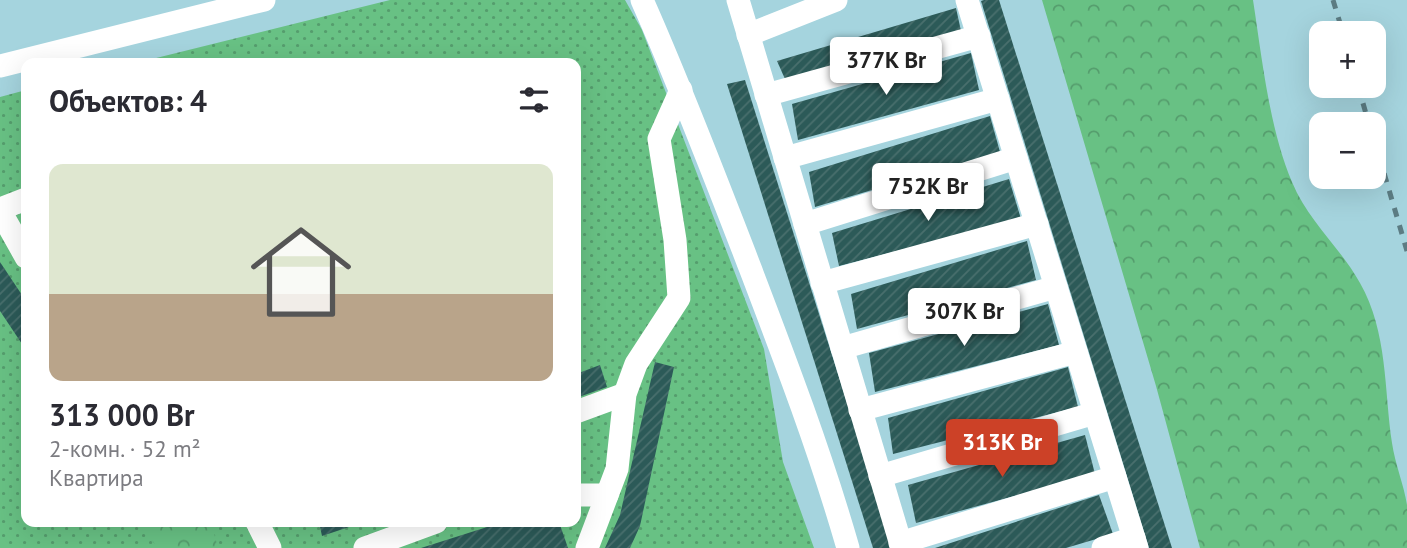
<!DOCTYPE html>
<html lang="ru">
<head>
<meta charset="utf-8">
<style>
  body { margin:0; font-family:"PT Sans",sans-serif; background:#f7f7f7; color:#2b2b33; height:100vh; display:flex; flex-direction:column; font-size:26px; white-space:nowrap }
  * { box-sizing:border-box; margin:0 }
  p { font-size:23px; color:#7c7c81 }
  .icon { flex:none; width:38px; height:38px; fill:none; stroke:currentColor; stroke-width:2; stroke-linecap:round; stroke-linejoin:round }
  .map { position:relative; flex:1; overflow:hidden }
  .drawer { position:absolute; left:21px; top:58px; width:560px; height:469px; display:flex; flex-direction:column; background:#fff; border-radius:14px; box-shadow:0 7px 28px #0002 }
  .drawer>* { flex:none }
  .tools { position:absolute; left:1309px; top:21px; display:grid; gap:14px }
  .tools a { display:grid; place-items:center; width:77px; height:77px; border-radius:14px; background:#fff; box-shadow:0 7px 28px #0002; font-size:35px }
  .price { position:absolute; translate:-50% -60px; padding:0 16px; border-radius:7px; background:#fff; color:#222; font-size:23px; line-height:46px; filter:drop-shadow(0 2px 4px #0008) }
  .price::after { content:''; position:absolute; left:50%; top:42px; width:21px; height:16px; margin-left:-10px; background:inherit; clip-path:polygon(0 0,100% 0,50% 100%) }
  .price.on { background:#cc4127; color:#fff }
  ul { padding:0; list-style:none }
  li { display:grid; align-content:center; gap:14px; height:371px; padding:0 28px }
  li+li { border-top:2px solid #e1e1e2 }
  li span { display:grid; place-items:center; height:217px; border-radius:14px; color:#555 }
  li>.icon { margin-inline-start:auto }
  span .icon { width:126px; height:126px; fill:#fffc; stroke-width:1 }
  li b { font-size:30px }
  h2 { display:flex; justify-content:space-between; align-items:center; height:84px; padding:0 28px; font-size:30px }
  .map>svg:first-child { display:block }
</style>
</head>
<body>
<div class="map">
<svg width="1407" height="548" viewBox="0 0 1407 548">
  <defs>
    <pattern id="grass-dots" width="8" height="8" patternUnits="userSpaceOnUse" patternTransform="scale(1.75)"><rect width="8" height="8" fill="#68c184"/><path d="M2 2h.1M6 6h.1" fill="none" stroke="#559d6d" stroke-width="1.8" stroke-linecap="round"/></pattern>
    <pattern id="forest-crowns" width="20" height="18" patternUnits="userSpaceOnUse" patternTransform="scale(1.75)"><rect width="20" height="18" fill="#68c184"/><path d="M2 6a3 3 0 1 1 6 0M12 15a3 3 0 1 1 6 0" fill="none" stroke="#559d6d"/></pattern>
    <pattern id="building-hatch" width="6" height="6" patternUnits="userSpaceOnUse" patternTransform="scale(1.75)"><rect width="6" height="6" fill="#2c5a58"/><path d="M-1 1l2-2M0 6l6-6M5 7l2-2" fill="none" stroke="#496f6d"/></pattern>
  </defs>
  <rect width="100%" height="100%" fill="#a5d4de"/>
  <!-- grass -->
  <polygon fill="url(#grass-dots)" points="390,0 625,0 642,30 764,349 783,462 814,548 0,548 0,97 26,90 26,522 576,522 576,63 136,63"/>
  <!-- forest -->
  <g fill="url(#forest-crowns)">
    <path d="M1042 0H1253C1262 58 1269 127 1292 182 1308 221 1340 247 1360 283 1388 332 1384 390 1392 443 1395 464 1404 485 1407 505 1407 519 1407 534 1407 548H1200L1156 386Z"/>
    <polygon points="137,522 211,522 218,548 158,548"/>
  </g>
  <!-- building -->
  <g fill="url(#building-hatch)">
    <polygon points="984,0 999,0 1172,548 1149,548 981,1"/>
    <polygon points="956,8 961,31 785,79 777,61"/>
    <polygon points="971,53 979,90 798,140 792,104"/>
    <polygon points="745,80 893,548 873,548 727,84"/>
    <polygon points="990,116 1000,152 815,207 809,172"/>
    <polygon points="1009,179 1021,219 839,266 832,233"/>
    <polygon points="1027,241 1036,280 857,329 851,294"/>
    <polygon points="0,262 26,301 26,350 0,311"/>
    <polygon points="1048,304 1059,345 875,392 869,353"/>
    <polygon points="655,362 674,367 640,526 630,548 605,548 620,515"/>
    <polygon points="600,365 607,387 576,398 576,374"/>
    <polygon points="1068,367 1078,407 893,454 888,418"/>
    <polygon points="1085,435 1095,474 916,523 908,485"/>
    <polygon points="1099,495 1113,534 1066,548 935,548"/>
    <polygon points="319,522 364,522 322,536"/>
    <polygon points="503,522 559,522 568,548 421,548"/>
  </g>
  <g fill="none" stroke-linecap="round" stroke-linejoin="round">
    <!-- minor -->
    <g stroke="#fff" stroke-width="23">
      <path d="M642 0C679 83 711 167 744 252 781 349 819 447 848 548"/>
      <polyline points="738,0 902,548"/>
      <polyline points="967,0 1137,548"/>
      <polyline points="748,35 836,0"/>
      <polyline points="0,66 264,0"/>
      <polyline points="766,95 979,36"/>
      <polyline points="785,158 998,99"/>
      <polyline points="0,209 26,199"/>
      <polyline points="0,211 26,257"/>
      <polyline points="805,224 1016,158"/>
      <polyline points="822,283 1037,224"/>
      <polyline points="842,348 1056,287"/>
      <polyline points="860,410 1076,352"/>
      <polyline points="576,412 625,394"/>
      <polyline points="880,476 1095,413"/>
      <polyline points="576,495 607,495"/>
      <polyline points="257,522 270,548"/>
      <polyline points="900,543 1115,477"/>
      <polyline points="365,548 436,522"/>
      <polyline points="587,548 617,469 625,394 636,364 679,298 675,240 659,139 681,90"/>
      <polyline points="1103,548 1134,538"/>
    </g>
    <!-- rail -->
    <g stroke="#5c7c83" stroke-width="5" stroke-dasharray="9 9" stroke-linecap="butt">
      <polyline points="1333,0 1343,33"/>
      <polyline points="1358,86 1369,124"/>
      <polyline points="1374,139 1407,251"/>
    </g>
  </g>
</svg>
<div class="tools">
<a>+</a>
<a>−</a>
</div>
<b class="price" style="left:886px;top:97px">377K Br</b>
<b class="price" style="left:928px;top:223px">752K Br</b>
<b class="price" style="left:964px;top:348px">307K Br</b>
<b class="price on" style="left:1002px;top:479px">313K Br</b>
<section class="drawer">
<h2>Объектов: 4<svg class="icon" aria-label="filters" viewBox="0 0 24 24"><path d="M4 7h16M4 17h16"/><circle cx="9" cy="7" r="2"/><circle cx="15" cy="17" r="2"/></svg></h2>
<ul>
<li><span style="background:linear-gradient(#dfe7d0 60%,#b9a48a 0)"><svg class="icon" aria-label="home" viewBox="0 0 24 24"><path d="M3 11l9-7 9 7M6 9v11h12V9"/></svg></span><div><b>313 000 Br</b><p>2-комн. · 52 m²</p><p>Квартира</p></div></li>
</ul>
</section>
</div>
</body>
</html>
